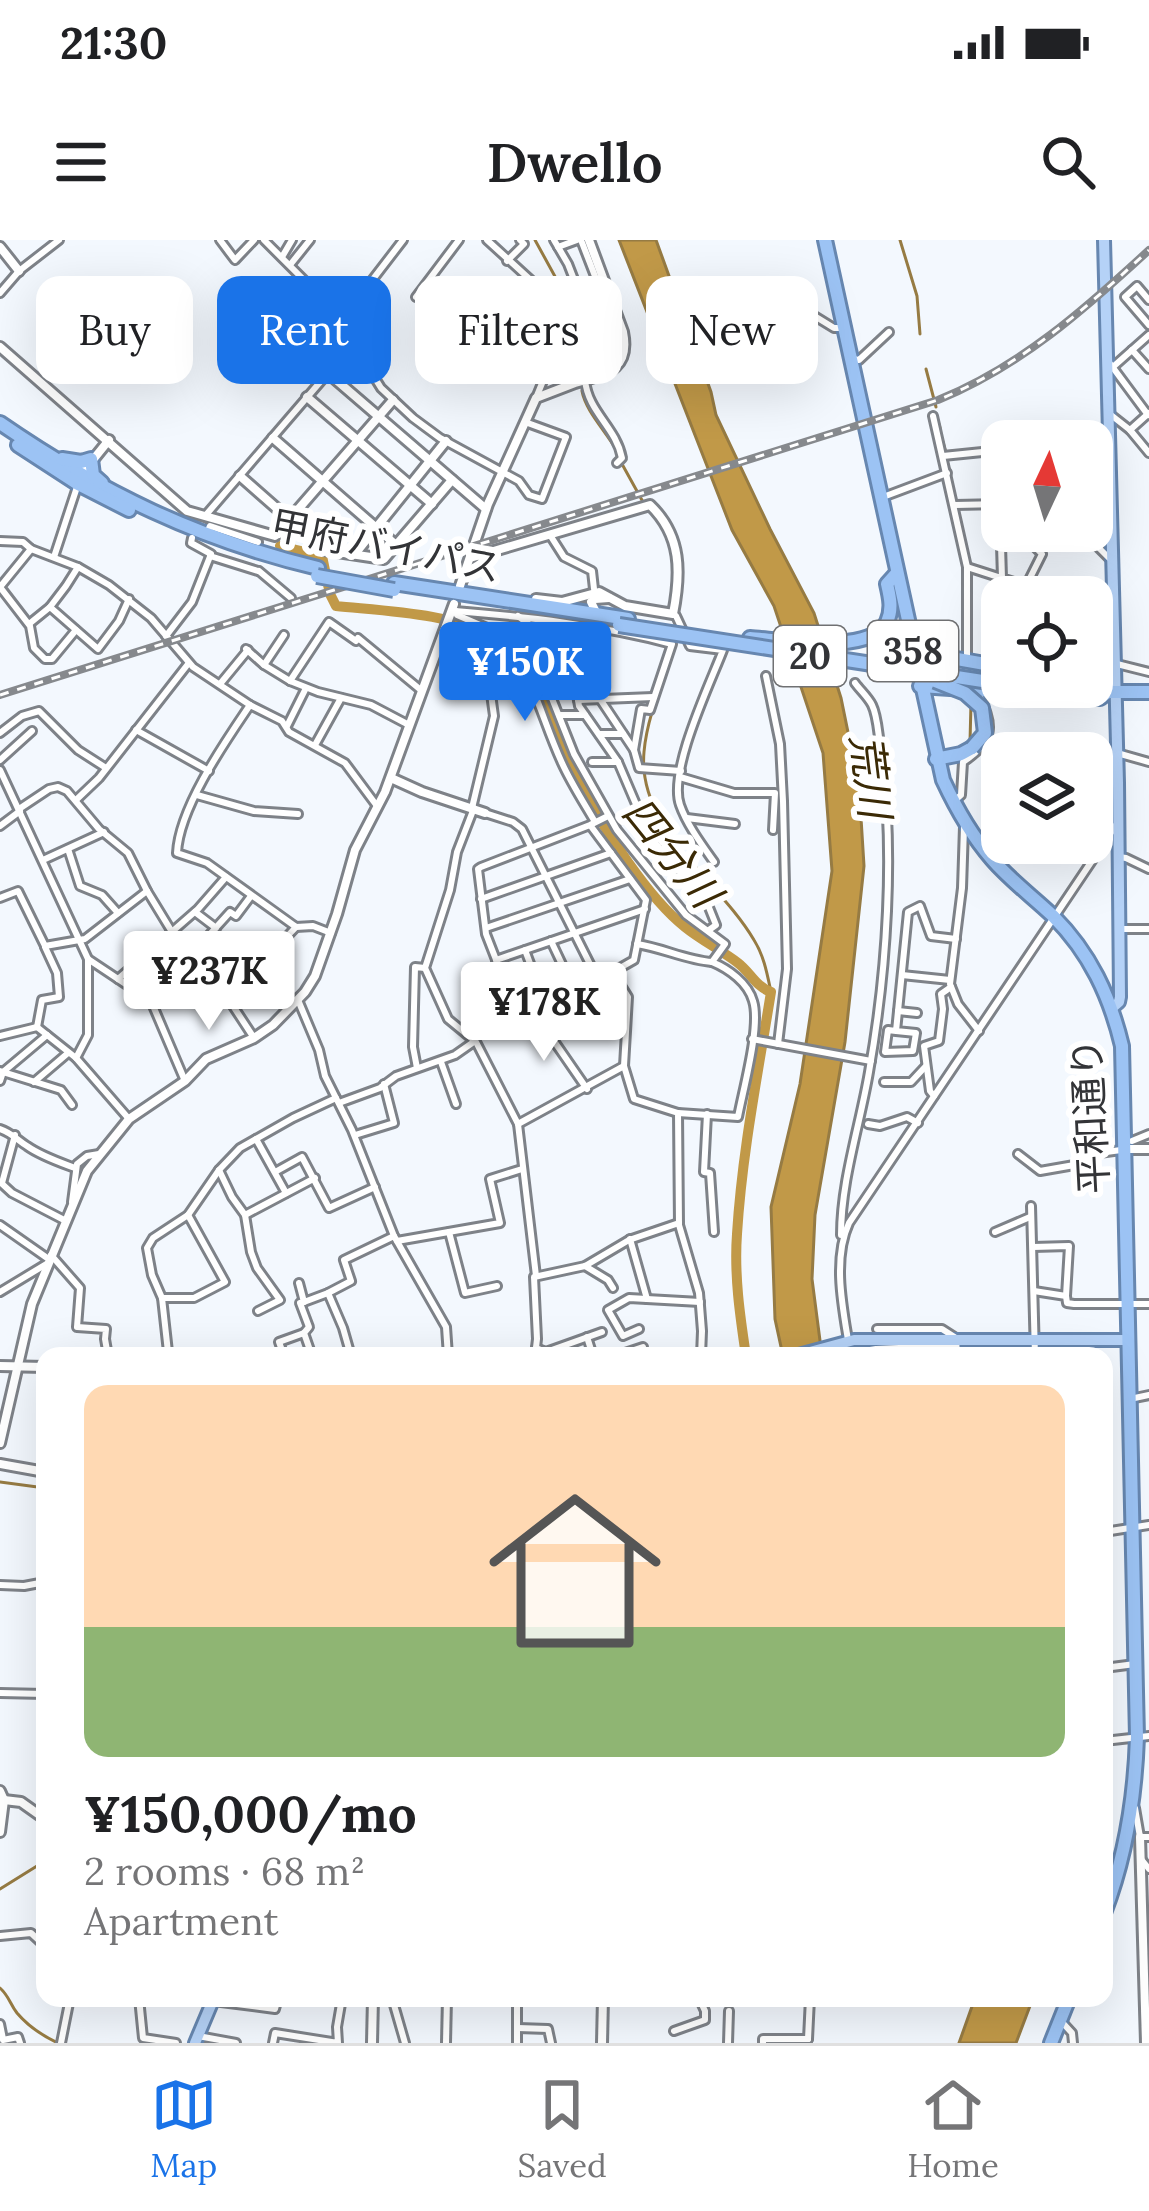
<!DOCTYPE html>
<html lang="en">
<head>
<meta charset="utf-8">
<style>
  body { margin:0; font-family:Lora,"Noto Sans JP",serif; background:#f6f6f6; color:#202124; height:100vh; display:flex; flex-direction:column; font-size:45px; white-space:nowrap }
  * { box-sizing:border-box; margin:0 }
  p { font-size:39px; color:#757577 }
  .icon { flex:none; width:66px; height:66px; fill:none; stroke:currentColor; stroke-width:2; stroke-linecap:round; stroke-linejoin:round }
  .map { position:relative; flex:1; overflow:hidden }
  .side { position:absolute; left:36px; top:1107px; width:1077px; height:660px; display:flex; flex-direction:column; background:#fff; border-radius:24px; box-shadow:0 12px 48px #0002 }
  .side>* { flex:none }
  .hud { position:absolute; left:36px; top:36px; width:1077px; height:108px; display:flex; gap:24px }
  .needle { width:78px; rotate:4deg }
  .fabs { position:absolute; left:981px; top:180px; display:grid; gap:24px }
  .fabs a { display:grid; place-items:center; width:132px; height:132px; border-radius:24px; background:#fff; box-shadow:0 12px 48px #0002; font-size:60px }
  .price { position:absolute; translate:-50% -102px; padding:0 27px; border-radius:12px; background:#fff; color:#222; font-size:39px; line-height:78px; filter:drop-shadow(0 3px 6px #0008) }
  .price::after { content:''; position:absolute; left:50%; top:72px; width:36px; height:27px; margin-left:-18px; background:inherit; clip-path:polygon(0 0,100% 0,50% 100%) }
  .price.current { background:#1a73e8; color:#fff }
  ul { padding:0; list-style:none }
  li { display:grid; align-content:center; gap:24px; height:636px; padding:0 48px }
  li+li { border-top:3px solid #e0e0e0 }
  li span { display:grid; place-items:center; height:372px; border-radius:24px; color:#555 }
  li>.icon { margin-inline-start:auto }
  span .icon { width:216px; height:216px; fill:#fffc; stroke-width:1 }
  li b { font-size:51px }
  .tag { padding:0 42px; border-radius:24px; background:#fff; box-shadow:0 12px 48px #0002; font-size:42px; line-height:108px }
  .tag.current { background:#1a73e8; color:#fff }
  .status { display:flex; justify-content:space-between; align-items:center; height:84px; padding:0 60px; background:#fff; direction:ltr }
  .status svg { height:33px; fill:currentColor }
  header { display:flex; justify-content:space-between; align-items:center; height:156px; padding:0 48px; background:#fff; font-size:54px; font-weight:600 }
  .menu { display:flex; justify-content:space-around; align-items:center; height:168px; border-top:3px solid #e0e0e0; background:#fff; font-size:33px; color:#757577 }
  .menu a { display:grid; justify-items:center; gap:6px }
  .menu .current { color:#1a73e8 }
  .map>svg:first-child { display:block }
</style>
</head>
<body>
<div class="status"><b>21:30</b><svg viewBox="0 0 49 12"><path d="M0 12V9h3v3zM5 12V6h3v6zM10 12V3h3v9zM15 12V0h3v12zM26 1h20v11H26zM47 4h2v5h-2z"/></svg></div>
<header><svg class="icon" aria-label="menu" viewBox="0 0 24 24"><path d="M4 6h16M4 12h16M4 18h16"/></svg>Dwello<svg class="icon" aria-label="search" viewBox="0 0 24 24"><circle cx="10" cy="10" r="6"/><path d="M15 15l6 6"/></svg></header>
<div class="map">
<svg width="1149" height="1803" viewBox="0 0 1149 1803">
  <rect width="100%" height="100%" fill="#f3f8fe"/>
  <!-- water -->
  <g fill="#c19948" stroke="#967b43" stroke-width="3">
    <polygon points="619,0 656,0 711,152 716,175 770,289 814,373 841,458 859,546 864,626 845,802 815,975 812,1039 822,1116 783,1116 775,1079 771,967 800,844 832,631 823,513 774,366 732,290"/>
    <polygon points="975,1758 1033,1758 1016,1803 959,1803"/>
  </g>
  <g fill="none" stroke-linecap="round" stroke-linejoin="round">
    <!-- stream -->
    <g stroke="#967b43" stroke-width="3">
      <polyline points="535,0 569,62 568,96 582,136"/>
      <polyline points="900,0 917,56 920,94"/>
      <polyline points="926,129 936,167"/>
      <path d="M582 151C586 172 606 191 617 211"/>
      <polyline points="936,174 940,188"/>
      <polyline points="942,199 946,213"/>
      <polyline points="947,220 969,322"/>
      <polyline points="622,224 643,262"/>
      <polyline points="970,331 971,418"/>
      <path d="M675 405C664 439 647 476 644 512 637 589 719 640 754 700 764 716 767 733 771 752"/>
      <polyline points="970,502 971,463"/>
      <polyline points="0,1242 45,1248"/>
      <polyline points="0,1649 45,1621"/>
      <path d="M0 1748C9 1756 10 1764 17 1773 28 1786 43 1796 58 1803"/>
      <polyline points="399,1771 408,1803"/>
    </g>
    <!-- river -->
    <path stroke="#c19948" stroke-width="10" d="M280 306 322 316 330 354 336 366C384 371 455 373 496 399 547 432 555 498 582 547 604 589 648 658 685 687 701 700 721 710 738 723 751 733 755 746 771 752 758 833 742 913 737 994 734 1035 740 1076 746 1116"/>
    <!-- minor casing -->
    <g stroke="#7e8288" stroke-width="12">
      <g id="minor">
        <polyline points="220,0 235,20 254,0"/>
        <polyline points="264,0 331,67 381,148 413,178 440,198 519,241 529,255 542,259 566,197 525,182"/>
        <polyline points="487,0 558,65 558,104 536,158"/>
        <polyline points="554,0 568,24 585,68"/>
        <polyline points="558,7 577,0"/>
        <polyline points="282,17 292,0"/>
        <polyline points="507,21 524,4 520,0"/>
        <polyline points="290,25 310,0"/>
        <polyline points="761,43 834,88 841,88"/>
        <polyline points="0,53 19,31 59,0"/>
        <polyline points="416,57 459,0"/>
        <polyline points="1149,60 1137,46 1125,57 1149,85"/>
        <polyline points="558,67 573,71 605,62 581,0"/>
        <polyline points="582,70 588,83 615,70"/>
        <polyline points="340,82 403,0"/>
        <polyline points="1132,110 1149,129"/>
        <polyline points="853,119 859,120 889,92"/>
        <polyline points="1108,121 1148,175"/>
        <polyline points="1114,126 1149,95"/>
        <path d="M585 140C588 172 616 187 622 218L617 223"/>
        <polyline points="1111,175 1130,190 1149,213"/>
        <polyline points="933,176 967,327 967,419"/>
        <polyline points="1130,190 1149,173"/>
        <polyline points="990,210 992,264"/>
        <polyline points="943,216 1002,210"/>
        <polyline points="883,257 947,233"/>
        <polyline points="955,265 1002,264"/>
        <polyline points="205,276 352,105"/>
        <polyline points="1082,291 1109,318"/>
        <polyline points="207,293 210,286 258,302"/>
        <polyline points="550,295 564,317 592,331 594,349"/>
        <polyline points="0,301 23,302 31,309 78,327 109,345 151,378 193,427 250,465 282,481 289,492 345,523 377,566"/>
        <polyline points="31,309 0,347 30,386 34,408 45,419 52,419 76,390"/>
        <polyline points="210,316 258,331"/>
        <polyline points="54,317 78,244"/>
        <polyline points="967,327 1026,346 1042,314 1031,303 1001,305 1002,338"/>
        <polyline points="259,331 291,358"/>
        <polyline points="1030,339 1067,357"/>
        <polyline points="1092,360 1111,363"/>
        <polyline points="50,367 66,346 78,327"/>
        <path d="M455 371C528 377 601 385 672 404L650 470 641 469 634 510"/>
        <path d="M456 371 457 375 494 391 526 416 549 451 574 514 617 590 686 675 725 704 712 722C729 729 748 743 753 761 761 786 743 850 738 877L678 873"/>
        <path d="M673 374 676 376 690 406 723 410C710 444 668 531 680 565 687 585 702 605 714 622"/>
        <polyline points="518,376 534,388 565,426 572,426 579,466 618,522 650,597 708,665 716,685 709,690"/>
        <polyline points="29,384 50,367 98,409 119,381 129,359"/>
        <path d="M445 386C536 408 529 451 562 523 571 543 584 563 595 582"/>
        <polyline points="444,390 458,400 469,412 491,454 494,476 472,568"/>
        <polyline points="596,394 598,456 634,510 639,528 681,531"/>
        <polyline points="166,396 192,362 211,314 191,303 192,298"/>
        <polyline points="246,409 264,425 290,441 318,452 371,465 409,485"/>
        <polyline points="1117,424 1149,432"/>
        <polyline points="264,425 284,395"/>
        <polyline points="574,434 597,434"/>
        <polyline points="766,436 780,504 783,561 787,729 778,804"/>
        <polyline points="290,441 329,382 356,401 358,398 422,451"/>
        <polyline points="220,444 248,410"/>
        <polyline points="578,460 653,457"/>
        <path d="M250 465C225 502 179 568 177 613L207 623 296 687 313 686 331 693"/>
        <polyline points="559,475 585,475"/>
        <polyline points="287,486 306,448"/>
        <polyline points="136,490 209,531"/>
        <polyline points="0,493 22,476 39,471 78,510 106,528"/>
        <polyline points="599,494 623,494"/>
        <polyline points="315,505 341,458"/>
        <polyline points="1117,513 1149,522"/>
        <polyline points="0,520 32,491"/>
        <polyline points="592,522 618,522"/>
        <polyline points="0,530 88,719 151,761 185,841"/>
        <polyline points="680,537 734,553 775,553 773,590"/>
        <polyline points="197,555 254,571 298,574"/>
        <polyline points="76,560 99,538 188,424"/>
        <path d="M953 562 961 555 963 522C996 500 994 485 977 451"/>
        <polyline points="474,568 457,612 450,650 425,728 448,779 476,802 518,884 536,1036"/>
        <polyline points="19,569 49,549 58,547 67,551 99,589 128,613 147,651 172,692 216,740 254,798"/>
        <polyline points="485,573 513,582 522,589 598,740"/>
        <polyline points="687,578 735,584"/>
        <polyline points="590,585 646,660 634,720 521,784 486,694 478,629 481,627 590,585 608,576"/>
        <polyline points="0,586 20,571"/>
        <polyline points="964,587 962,648 950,744 958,764 979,791"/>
        <polyline points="68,609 80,646 102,655 118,673"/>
        <polyline points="1119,617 1126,618 1149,629"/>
        <polyline points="43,620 104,592"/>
        <polyline points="0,658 18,651 45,706 85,699 147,651"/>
        <polyline points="481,659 611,613"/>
        <polyline points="195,672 216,688"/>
        <polyline points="486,688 630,639"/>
        <polyline points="1119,689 1149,689"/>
        <polyline points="551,701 575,752"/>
        <path d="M637 704C663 708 686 720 712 722"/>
        <polyline points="525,710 547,769"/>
        <polyline points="147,714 166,735 191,712"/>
        <polyline points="192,714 230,672 236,676 251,656"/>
        <polyline points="496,720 645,669"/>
        <polyline points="613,733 628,757 624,826 634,859 678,873 679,985 699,1053 702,1091 701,1116"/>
        <polyline points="902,735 950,740"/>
        <polyline points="118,739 198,669 226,637"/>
        <polyline points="298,760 319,810 325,836 352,890 394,996 446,1087 448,1116"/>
        <polyline points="294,762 263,722 296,687"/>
        <polyline points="898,771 917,773"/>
        <polyline points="536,775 587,849"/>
        <polyline points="37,787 42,760 59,757 57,733 45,707"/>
        <polyline points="896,791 888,790 885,812 913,811 916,793 896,791 908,672 920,666 931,696 956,699"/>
        <polyline points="0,796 37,787 76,818 129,879"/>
        <polyline points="473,798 513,768"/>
        <polyline points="752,799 871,821"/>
        <polyline points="76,818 88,795 88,719"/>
        <polyline points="441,822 456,864"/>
        <polyline points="417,828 413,807 415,727 425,728"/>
        <polyline points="0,831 61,850 72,865"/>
        <polyline points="0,841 3,832 47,795"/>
        <polyline points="34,842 68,813"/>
        <polyline points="884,842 911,842 925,827"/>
        <polyline points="934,856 930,851 924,806 939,801 943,769 941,754 951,747"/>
        <polyline points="339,863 380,848 396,836 455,815 475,801"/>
        <polyline points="707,874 704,932 710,933 714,992"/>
        <polyline points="518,884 624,826"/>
        <polyline points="868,884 880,886 907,877 918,883"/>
        <path d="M0 889C12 893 16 899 27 906 41 916 59 922 75 928"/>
        <polyline points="355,895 394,883 384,844"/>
        <polyline points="256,899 286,953"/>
        <polyline points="1132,901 1149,894"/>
        <polyline points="1018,914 1040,931 1080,924 1099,913 1121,910"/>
        <polyline points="219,930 232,957 245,975 251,1012 257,1028 280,1060 258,1071"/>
        <polyline points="275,932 302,917 329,968 375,947"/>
        <polyline points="0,942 12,953 66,981"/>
        <polyline points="2,943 15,895"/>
        <polyline points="72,962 77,924 87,916 99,914"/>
        <polyline points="1031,966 1035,1116"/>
        <polyline points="245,975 315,938"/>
        <polyline points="0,985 50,1020"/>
        <polyline points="449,992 465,1053 497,1046"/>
        <polyline points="995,992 1030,977"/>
        <path d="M841 995C841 941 860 885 869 832 887 731 895 611 881 510 878 496 878 477 872 465 868 457 860 450 855 443"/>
        <polyline points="630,999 647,1059"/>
        <polyline points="397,1001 500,983 490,939 522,929"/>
        <polyline points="1033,1007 1069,1006 1066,1056"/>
        <polyline points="51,1015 80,1048 77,1087 106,1089 105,1099 108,1116"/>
        <polyline points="585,1026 608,1040 613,1048"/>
        <polyline points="299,1043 304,1062 328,1053 351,1041 344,1020 394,996"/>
        <polyline points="1034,1051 1066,1056 1067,1063 1074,1064 1149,1064"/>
        <polyline points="0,1052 48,1023"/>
        <polyline points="328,1053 343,1088 351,1116"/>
        <polyline points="162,1058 194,1058 225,1042 188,975"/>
        <polyline points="304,1062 300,1063 309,1087 304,1093 312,1116"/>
        <polyline points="639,1089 623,1096 608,1070 629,1058 700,1062"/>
        <polyline points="877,1089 942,1089 956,1098 957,1116"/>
        <polyline points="587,1097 593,1116"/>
        <path d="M848 1100C842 1064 833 1018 849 983L1116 585"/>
        <polyline points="536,1108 546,1112 602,1092"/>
        <polyline points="168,1112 162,1058 152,1035 147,1008 153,998 188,975 219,930 240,908 293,878 336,858"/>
        <polyline points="284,1116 279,1102 304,1093"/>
        <polyline points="535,1116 537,1099 534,1037 585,1026 629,1000 679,983"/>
        <polyline points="616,1116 643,1107"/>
        <polyline points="859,1116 859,1112 876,1109 946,1106 953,1104"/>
        <polyline points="1130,1159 1149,1155"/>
        <polyline points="1104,1292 1149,1285"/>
        <polyline points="0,1345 24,1346 45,1342"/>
        <polyline points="1104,1428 1135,1424"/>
        <polyline points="0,1453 45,1454"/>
        <polyline points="1104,1501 1149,1496"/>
        <polyline points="1135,1568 1140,1597 1149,1597"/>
        <polyline points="1141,1619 1149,1629"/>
        <polyline points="0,1696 31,1693 45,1706"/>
        <polyline points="139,1758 143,1798 176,1803"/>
        <polyline points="392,1758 405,1803"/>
        <polyline points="517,1758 517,1803"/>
        <polyline points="213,1761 275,1769 278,1758"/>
        <polyline points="1061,1781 1072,1793 1073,1803"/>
        <polyline points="0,1784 3,1799"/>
        <polyline points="518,1788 548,1789 551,1803"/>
        <polyline points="674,1791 705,1780 705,1771 699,1758"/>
        <polyline points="198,1796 236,1803"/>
        <polyline points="808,1799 810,1758"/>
        <polyline points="3,1800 18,1797 20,1803"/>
        <polyline points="61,1803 70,1758"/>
        <polyline points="273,1803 275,1793 338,1803 337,1787 342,1758"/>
        <polyline points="446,1803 447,1758"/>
        <polyline points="728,1803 729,1771"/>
        <polyline points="763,1803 763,1799 808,1799"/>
      </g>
    </g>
    <!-- tertiary casing -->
    <g stroke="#7e8288" stroke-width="14">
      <g id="tertiary">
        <polyline points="0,7 19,31"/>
        <polyline points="0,107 187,271 275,296 393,160"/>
        <polyline points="328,133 486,269"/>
        <polyline points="307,157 432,264"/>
        <polyline points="273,198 396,305"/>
        <polyline points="240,236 324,310 384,319 452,240"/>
        <polyline points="79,237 109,200"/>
        <polyline points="355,314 446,201"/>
        <path d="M470 318 650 265C682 296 681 333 673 374L625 366 599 352 562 362 536 359"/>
        <path d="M460 346 488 264 536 158C549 153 562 148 575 143 604 134 631 131 623 92L589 0"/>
        <polyline points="597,374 591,362 595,359 609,358"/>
        <polyline points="391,538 422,552 485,573"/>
        <polyline points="1124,909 1149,909"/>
        <polyline points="0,1126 45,1127"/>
        <polyline points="0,1203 32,1064 87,931 129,879 185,841 206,819 254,798 273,785 305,752 315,736 337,674 355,610 385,552 454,364"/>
        <polyline points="0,1224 45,1232"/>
        <polyline points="0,1551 4,1560 0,1592"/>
        <polyline points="4,1560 21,1562 45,1579"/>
        <polyline points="1140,1597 1146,1803"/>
        <polyline points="372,1803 373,1758"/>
        <polyline points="602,1803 603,1758"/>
      </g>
    </g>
    <!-- primary casing -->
    <g stroke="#6787b0" stroke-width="16">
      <g id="primary">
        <polyline points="1104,0 1118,543 1120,757 1119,762 1112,768"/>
        <polyline points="795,1116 854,1100 1128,1100"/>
        <polyline points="195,1803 214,1758"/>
      </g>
    </g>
    <!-- trunk casing -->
    <g stroke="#6787b0" stroke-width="18">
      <g id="trunk">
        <path d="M825 0 943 540C956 568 971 595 992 619 1010 640 1033 657 1053 676 1090 713 1110 756 1122 806L1137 1497C1135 1558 1126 1616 1104 1673"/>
        <path d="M0 183C100 252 199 300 318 328"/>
        <polyline points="18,205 78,244 129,270"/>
        <polyline points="62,219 81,222 91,219 93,235 102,243"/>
        <polyline points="394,343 628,379"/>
        <path d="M750 398C782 400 871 415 887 382 893 369 890 357 887 344L896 334"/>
        <polyline points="912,411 1002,427"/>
        <polyline points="920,446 1100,458 1108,452"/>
        <polyline points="1105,452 1149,452"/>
        <polyline points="936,519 961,514 972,508"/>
        <polyline points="1051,1803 1069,1758"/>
      </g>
    </g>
    <!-- minor -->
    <use href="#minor" stroke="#fff" stroke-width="6"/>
    <!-- tertiary -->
    <use href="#tertiary" stroke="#fff" stroke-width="8"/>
    <!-- primary -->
    <use href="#primary" stroke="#b5d2f7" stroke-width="10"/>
    <!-- trunk -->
    <use href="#trunk" stroke="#9cc3f4" stroke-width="12"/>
    <!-- rail casing -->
    <g stroke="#86898d" stroke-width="8">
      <path id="rail" d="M0 455 938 160C1021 126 1084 70 1149 10"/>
    </g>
    <!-- rail -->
    <use href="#rail" stroke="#fff" stroke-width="3" stroke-dasharray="9" stroke-linecap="butt"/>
    <!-- trunk-bridge casing -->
    <g stroke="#6787b0" stroke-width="18" stroke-linecap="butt">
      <g id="trunk-bridge">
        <polyline points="317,336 394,350"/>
        <polyline points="619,385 1002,444"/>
        <polyline points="935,441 965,453 982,468 985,493 972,508"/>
      </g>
    </g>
    <!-- trunk-bridge -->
    <use href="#trunk-bridge" stroke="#9cc3f4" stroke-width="12"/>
  </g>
  <g text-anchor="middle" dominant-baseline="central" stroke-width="12" stroke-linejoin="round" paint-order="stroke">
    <!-- shield labels -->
    <g fill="#fff" stroke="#707173" stroke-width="3">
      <rect x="868" y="381" width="90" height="60" rx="9"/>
      <rect x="774" y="386" width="72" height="60" rx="9"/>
    </g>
    <g font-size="36" font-weight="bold" fill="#333437">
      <text x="913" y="411">358</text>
      <text x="810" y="416">20</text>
    </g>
    <!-- street labels -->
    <g font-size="39" fill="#333437" stroke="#fff">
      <text transform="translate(386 306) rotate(11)">甲府バイパス</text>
      <text transform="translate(1090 876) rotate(-93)">平和通り</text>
    </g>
    <!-- water labels -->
    <g font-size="42" font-style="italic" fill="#3b2a05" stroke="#fff">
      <text transform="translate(871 536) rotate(83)">荒川</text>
      <text transform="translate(672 612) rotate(51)">四分川</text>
    </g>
  </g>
</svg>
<div class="fabs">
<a><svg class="needle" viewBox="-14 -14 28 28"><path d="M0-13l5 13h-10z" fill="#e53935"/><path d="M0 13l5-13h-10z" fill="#757577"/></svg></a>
<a><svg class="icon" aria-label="locate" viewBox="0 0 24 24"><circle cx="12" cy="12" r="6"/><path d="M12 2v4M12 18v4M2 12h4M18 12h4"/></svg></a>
<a><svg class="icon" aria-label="layers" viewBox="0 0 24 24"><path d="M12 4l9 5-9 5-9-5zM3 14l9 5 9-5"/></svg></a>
</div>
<b class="price current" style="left:525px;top:484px">¥150K</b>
<b class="price" style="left:209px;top:793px">¥237K</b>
<b class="price" style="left:544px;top:824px">¥178K</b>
<div class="hud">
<a class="tag">Buy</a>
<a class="tag current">Rent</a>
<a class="tag">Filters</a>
<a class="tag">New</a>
</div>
<section class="side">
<ul>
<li><span style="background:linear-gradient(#ffd9b3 65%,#8fb573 0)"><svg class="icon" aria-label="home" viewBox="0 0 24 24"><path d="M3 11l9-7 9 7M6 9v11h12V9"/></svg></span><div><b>¥150,000/mo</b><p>2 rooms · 68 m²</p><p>Apartment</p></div></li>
</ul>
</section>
</div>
<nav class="menu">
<a class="current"><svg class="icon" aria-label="map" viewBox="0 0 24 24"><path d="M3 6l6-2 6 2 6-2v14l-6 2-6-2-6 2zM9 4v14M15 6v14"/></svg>Map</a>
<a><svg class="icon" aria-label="saved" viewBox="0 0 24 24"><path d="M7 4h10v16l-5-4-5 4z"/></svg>Saved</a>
<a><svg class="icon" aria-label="home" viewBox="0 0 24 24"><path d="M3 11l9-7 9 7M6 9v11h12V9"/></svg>Home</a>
</nav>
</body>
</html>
